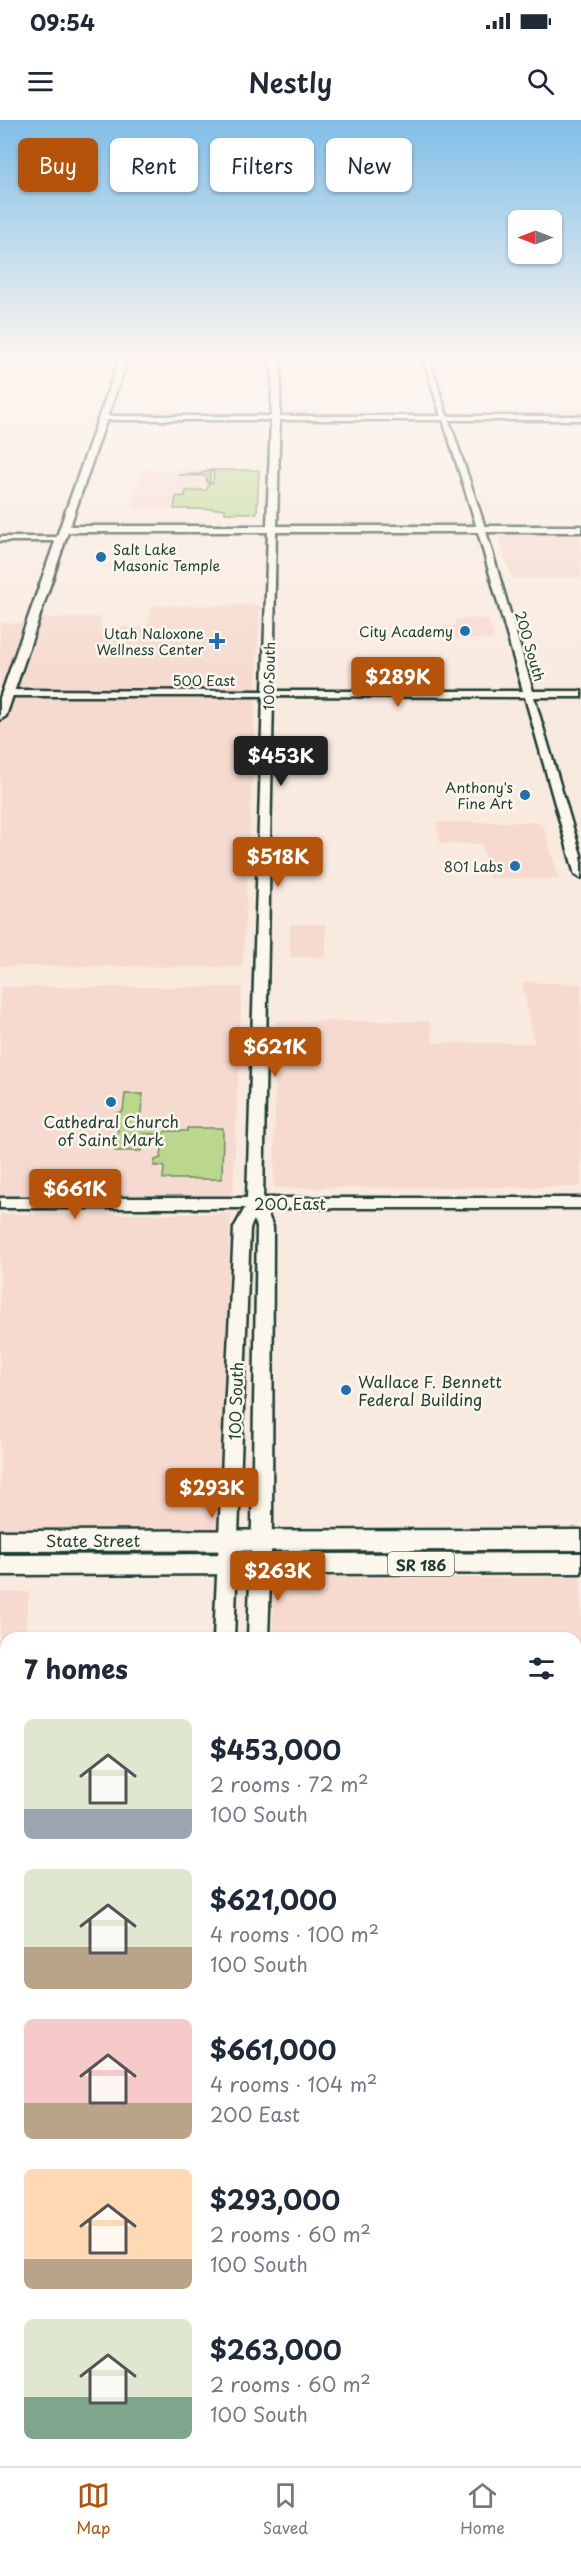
<!DOCTYPE html>
<html lang="en">
<head>
<meta charset="utf-8">
<style>
  body { margin:0; font-family:"Playpen Sans",sans-serif; background:#f6f6f7; color:#1f2937; height:100vh; display:flex; flex-direction:column; font-size:22px; white-space:nowrap }
  * { box-sizing:border-box; margin:0 }
  p { font-size:20px; color:#747a83 }
  .icon { flex:none; width:33px; height:33px; fill:none; stroke:currentColor; stroke-width:2; stroke-linecap:round; stroke-linejoin:round }
  .map { position:relative; flex:1; overflow:hidden }
  .side { position:absolute; left:0px; top:1512px; width:582px; height:834px; display:flex; flex-direction:column; background:#fff; border-radius:18px 18px 0 0; box-shadow:0 2px 4px #0004 }
  .side>* { flex:none }
  .top-card { position:absolute; left:18px; top:18px; width:546px; height:54px; display:flex; gap:12px }
  .needle { width:39px; rotate:270deg }
  .tools { position:absolute; left:508px; top:90px; display:grid; gap:12px }
  .tools a { display:grid; place-items:center; width:54px; height:54px; border-radius:9px; background:#fff; box-shadow:0 2px 4px #0004; font-size:30px }
  .price { position:absolute; translate:-50% -51px; padding:0 14px; border-radius:6px; background:#b45309; color:#fff; font-size:20px; line-height:39px; filter:drop-shadow(0 2px 3px #0008) }
  .price::after { content:''; position:absolute; left:50%; top:36px; width:18px; height:14px; margin-left:-9px; background:inherit; clip-path:polygon(0 0,100% 0,50% 100%) }
  .price.active { background:#222; color:#fff }
  ul { padding:0; list-style:none }
  li { display:flex; align-items:center; gap:18px; height:150px; padding:0 24px }
  li span { display:grid; place-items:center; flex:none; width:168px; height:120px; border-radius:9px; color:#555 }
  li>.icon { margin-inline-start:auto }
  span .icon { width:72px; height:72px; fill:#fffc; stroke-width:1 }
  li b { font-size:26px }
  h2 { display:flex; justify-content:space-between; align-items:center; height:72px; padding:0 24px; font-size:26px }
  .tag { padding:0 21px; border-radius:9px; background:#fff; box-shadow:0 2px 4px #0004; font-size:21px; line-height:54px }
  .tag.active { background:#b45309; color:#fff }
  .status { display:flex; justify-content:space-between; align-items:center; height:42px; padding:0 30px; background:#fff; direction:ltr }
  .status svg { height:16px; fill:currentColor }
  header { display:flex; justify-content:space-between; align-items:center; height:78px; padding:0 24px; background:#fff; font-size:27px; font-weight:600 }
  .dock { display:flex; justify-content:space-around; align-items:center; height:84px; border-top:2px solid #e0e1e3; background:#fff; font-size:16px; color:#747a83 }
  .dock a { display:grid; justify-items:center; gap:3px }
  .dock .active { color:#b45309 }
  .map>svg:first-child { display:block }
</style>
</head>
<body>
<div class="status"><b>09:54</b><svg viewBox="0 0 49 12"><path d="M0 12V9h3v3zM5 12V6h3v6zM10 12V3h3v9zM15 12V0h3v12zM26 1h20v11H26zM47 4h2v5h-2z"/></svg></div>
<header><svg class="icon" aria-label="menu" viewBox="0 0 24 24"><path d="M4 6h16M4 12h16M4 18h16"/></svg>Nestly<svg class="icon" aria-label="search" viewBox="0 0 24 24"><circle cx="10" cy="10" r="6"/><path d="M15 15l6 6"/></svg></header>
<div class="map">
<svg width="581" height="2346" viewBox="0 0 581 2346">
  <rect width="100%" height="100%" fill="#f9eadf"/>
  <filter id="ink" filterUnits="userSpaceOnUse"><feTurbulence type="fractalNoise" baseFrequency=".0167" numOctaves="2"/><feDisplacementMap in="SourceGraphic" scale="12" xChannelSelector="R" yChannelSelector="G"/><feConvolveMatrix kernelMatrix="1 2 1 2 8 2 1 2 1" color-interpolation-filters="sRGB"/></filter>
  <g filter="url(#ink)">
    <!-- built -->
    <g fill="#f6dacf">
      <polygon points="137,237 271,237 270,254 131,254"/>
      <polygon points="142,350 256,350 259,352 257,393 225,393 225,389 132,389"/>
      <polygon points="497,413 581,413 581,458 512,458"/>
      <polygon points="260,485 243,847 0,846 0,503 41,503 42,498 101,497 100,507 147,507 152,486"/>
      <polygon points="455,499 488,499 494,519 441,519 438,506 456,506"/>
      <polygon points="436,702 537,702 544,707 559,759 489,758 482,724 440,724"/>
      <rect x="290" y="804" width="36" height="33"/>
      <polygon points="522,862 581,864 581,1067 274,1068 276,901 430,901 433,923 534,923"/>
      <polygon points="0,867 242,867 233,1075 0,1076"/>
      <polygon points="0,1094 231,1094 217,1409 0,1409"/>
      <polygon points="302,1453 308,1458 431,1457 439,1453 449,1453 454,1458 581,1457 581,2000 576,2000 576,1518 272,1518 275,1461 284,1454"/>
      <polygon points="0,1472 29,1472 24,1518 6,1518 6,1968 0,1968"/>
      <polygon points="576,2089 581,2089 581,2346 284,2346 284,2340 576,2340"/>
      <polygon points="0,2100 6,2100 6,2340 150,2340 150,2346 0,2346"/>
    </g>
    <!-- green -->
    <g fill="#bbd78e" stroke="#6d8a61" stroke-width="1.5">
      <polygon points="211,350 259,350 257,393 225,393 225,389 174,389 176,377 185,376 186,371 207,370 208,364 213,363 214,352 210,351 210,362 207,362 206,356 177,355 200,354"/>
      <polygon points="125,974 143,974 140,1000 146,1000 145,1006 160,1006 159,1014 143,1014 141,1031 115,1031 118,1007 115,1007 116,993 123,991"/>
      <polygon points="187,1008 223,1008 222,1059 163,1059 164,1046 154,1046 155,1040 161,1038 163,1014 166,1011 187,1011"/>
    </g>
    <g fill="none" stroke-linecap="round" stroke-linejoin="round">
      <!-- stream -->
      <g stroke="#5c939e" stroke-width="4.5">
        <polyline points="0,1657 6,1660"/>
        <polyline points="0,1684 6,1674"/>
      </g>
      <!-- minor casing -->
      <g stroke="#1f3d34" stroke-width="5">
        <g id="minor">
          <polygon points="423,237 429,237 447,296 581,296 581,300 449,300 482,398 533,571 581,571 581,577 534,577 581,735 581,758 575,755 525,577 273,576 263,1078 581,1078 581,1088 265,1088 273,1107 272,1403 268,1518 248,1518 252,1403 257,1107 254,1100 250,1108 234,1518 214,1518 234,1108 245,1088 0,1088 0,1078 247,1078 263,576 7,576 2,573 7,570 263,571 268,409 272,407 276,409 273,571 523,571 474,398 443,300 102,300 99,298 102,296 441,296"/>
          <polygon points="0,417 59,417 63,419 59,421 0,421"/>
          <rect x="185" y="2340" width="71" height="6"/>
        </g>
      </g>
      <!-- major casing -->
      <g stroke="#1f3d34" stroke-width="5">
        <g id="major">
          <polygon points="120,237 128,237 70,406 267,406 273,247 270,244 270,237 278,237 278,243 281,246 277,406 581,406 581,412 68,412 6,596 0,600 0,578"/>
          <polygon points="581,1410 581,1430 0,1431 0,1411"/>
          <polygon points="581,1433 581,1453 0,1455 0,1435"/>
        </g>
      </g>
      <!-- minor -->
      <use href="#minor" fill="#fbf7ec" fill-rule="evenodd"/>
      <!-- major -->
      <use href="#major" fill="#fbf7ec" fill-rule="evenodd"/>
      <!-- tram -->
      <g stroke="#1f3d34" stroke-width="2">
        <polyline points="0,2022 6,2022"/>
        <polyline points="576,2029 581,2029"/>
        <polyline points="576,2044 581,2044"/>
        <polyline points="0,2051 6,2051"/>
      </g>
    </g>
  </g>
  <!-- sky -->
  <linearGradient id="sky" x2="0" y2="1"><stop stop-color="#80bee7"/><stop offset="0.42" stop-color="#fcf6f1"/><stop offset="1" stop-color="#fcf6f1" stop-opacity="0"/></linearGradient>
  <rect width="581" height="565" fill="url(#sky)"/>
  <!-- markers -->
  <g fill="#1f6fb2" stroke="#fbf7ec" stroke-width="2">
    <circle cx="101" cy="437" r="6"/>
    <circle cx="465" cy="511" r="6"/>
    <path d="M214 512h6v6h6v6h-6v6h-6v-6h-6v-6h6z"/>
    <circle cx="525" cy="675" r="6"/>
    <circle cx="515" cy="746" r="6"/>
    <circle cx="111" cy="982" r="6"/>
    <circle cx="346" cy="1270" r="6"/>
  </g>
  <g text-anchor="middle" dominant-baseline="central" stroke-width="5" stroke-linejoin="round" paint-order="stroke">
    <!-- far-poi labels -->
    <g font-size="14" fill="#1f3d34" stroke="#fbf7ec" text-anchor="end">
      <text x="113" y="429" text-anchor="start">Salt Lake<tspan x="113" dy="16">Masonic Temple</tspan></text>
      <text x="453" y="511">City Academy</text>
      <text x="204" y="513">Utah Naloxone<tspan x="204" dy="16">Wellness Center</tspan></text>
      <text x="513" y="667">Anthony's<tspan x="513" dy="16">Fine Art</tspan></text>
      <text x="503" y="746">801 Labs</text>
    </g>
    <!-- far-street labels -->
    <g font-size="14" fill="#1f3d34" stroke="#fbf7ec">
      <text transform="translate(530 526) rotate(74)">200 South</text>
      <text transform="translate(269 556) rotate(-89)">100 South</text>
      <text x="204" y="560">500 East</text>
    </g>
    <!-- shield labels -->
    <rect fill="#fbf7ec" stroke="#61756b" stroke-width="1.5" x="388" y="1432" width="66" height="24" rx="4.5"/>
    <g font-size="15" font-weight="bold" fill="#1f3d34">
      <text x="421" y="1444">SR 186</text>
    </g>
    <!-- poi labels -->
    <g font-size="16" fill="#1f3d34" stroke="#fbf7ec">
      <text x="111" y="1001">Cathedral Church<tspan x="111" dy="18">of Saint Mark</tspan></text>
      <text x="358" y="1261" text-anchor="start">Wallace F. Bennett<tspan x="358" dy="18">Federal Building</tspan></text>
    </g>
    <!-- street labels -->
    <g font-size="16" fill="#1f3d34" stroke="#fbf7ec">
      <text x="290" y="1083">200 East</text>
      <text transform="translate(235 1281) rotate(-88)">100 South</text>
      <text x="93" y="1420">State Street</text>
    </g>
  </g>
</svg>
<div class="tools">
<a><svg class="needle" viewBox="-14 -14 28 28"><path d="M0-13l5 13h-10z" fill="#e53935"/><path d="M0 13l5-13h-10z" fill="#747a83"/></svg></a>
</div>
<b class="price" style="left:398px;top:588px">$289K</b>
<b class="price active" style="left:281px;top:667px">$453K</b>
<b class="price" style="left:278px;top:768px">$518K</b>
<b class="price" style="left:275px;top:958px">$621K</b>
<b class="price" style="left:75px;top:1100px">$661K</b>
<b class="price" style="left:212px;top:1399px">$293K</b>
<b class="price" style="left:278px;top:1482px">$263K</b>
<div class="top-card">
<a class="tag active">Buy</a>
<a class="tag">Rent</a>
<a class="tag">Filters</a>
<a class="tag">New</a>
</div>
<section class="side">
<h2>7 homes<svg class="icon" aria-label="filters" viewBox="0 0 24 24"><path d="M4 7h16M4 17h16"/><circle cx="9" cy="7" r="2"/><circle cx="15" cy="17" r="2"/></svg></h2>
<ul>
<li><span style="background:linear-gradient(#dfe7d0 75%,#9aa5b1 0)"><svg class="icon" aria-label="home" viewBox="0 0 24 24"><path d="M3 11l9-7 9 7M6 9v11h12V9"/></svg></span><div><b>$453,000</b><p>2 rooms · 72 m²</p><p>100 South</p></div></li>
<li><span style="background:linear-gradient(#dfe7d0 65%,#b9a48a 0)"><svg class="icon" aria-label="home" viewBox="0 0 24 24"><path d="M3 11l9-7 9 7M6 9v11h12V9"/></svg></span><div><b>$621,000</b><p>4 rooms · 100 m²</p><p>100 South</p></div></li>
<li><span style="background:linear-gradient(#f6c9c9 70%,#b9a48a 0)"><svg class="icon" aria-label="home" viewBox="0 0 24 24"><path d="M3 11l9-7 9 7M6 9v11h12V9"/></svg></span><div><b>$661,000</b><p>4 rooms · 104 m²</p><p>200 East</p></div></li>
<li><span style="background:linear-gradient(#ffd9b3 75%,#b9a48a 0)"><svg class="icon" aria-label="home" viewBox="0 0 24 24"><path d="M3 11l9-7 9 7M6 9v11h12V9"/></svg></span><div><b>$293,000</b><p>2 rooms · 60 m²</p><p>100 South</p></div></li>
<li><span style="background:linear-gradient(#dfe7d0 65%,#7fa58c 0)"><svg class="icon" aria-label="home" viewBox="0 0 24 24"><path d="M3 11l9-7 9 7M6 9v11h12V9"/></svg></span><div><b>$263,000</b><p>2 rooms · 60 m²</p><p>100 South</p></div></li>
</ul>
</section>
</div>
<nav class="dock">
<a class="active"><svg class="icon" aria-label="map" viewBox="0 0 24 24"><path d="M3 6l6-2 6 2 6-2v14l-6 2-6-2-6 2zM9 4v14M15 6v14"/></svg>Map</a>
<a><svg class="icon" aria-label="saved" viewBox="0 0 24 24"><path d="M7 4h10v16l-5-4-5 4z"/></svg>Saved</a>
<a><svg class="icon" aria-label="home" viewBox="0 0 24 24"><path d="M3 11l9-7 9 7M6 9v11h12V9"/></svg>Home</a>
</nav>
</body>
</html>
